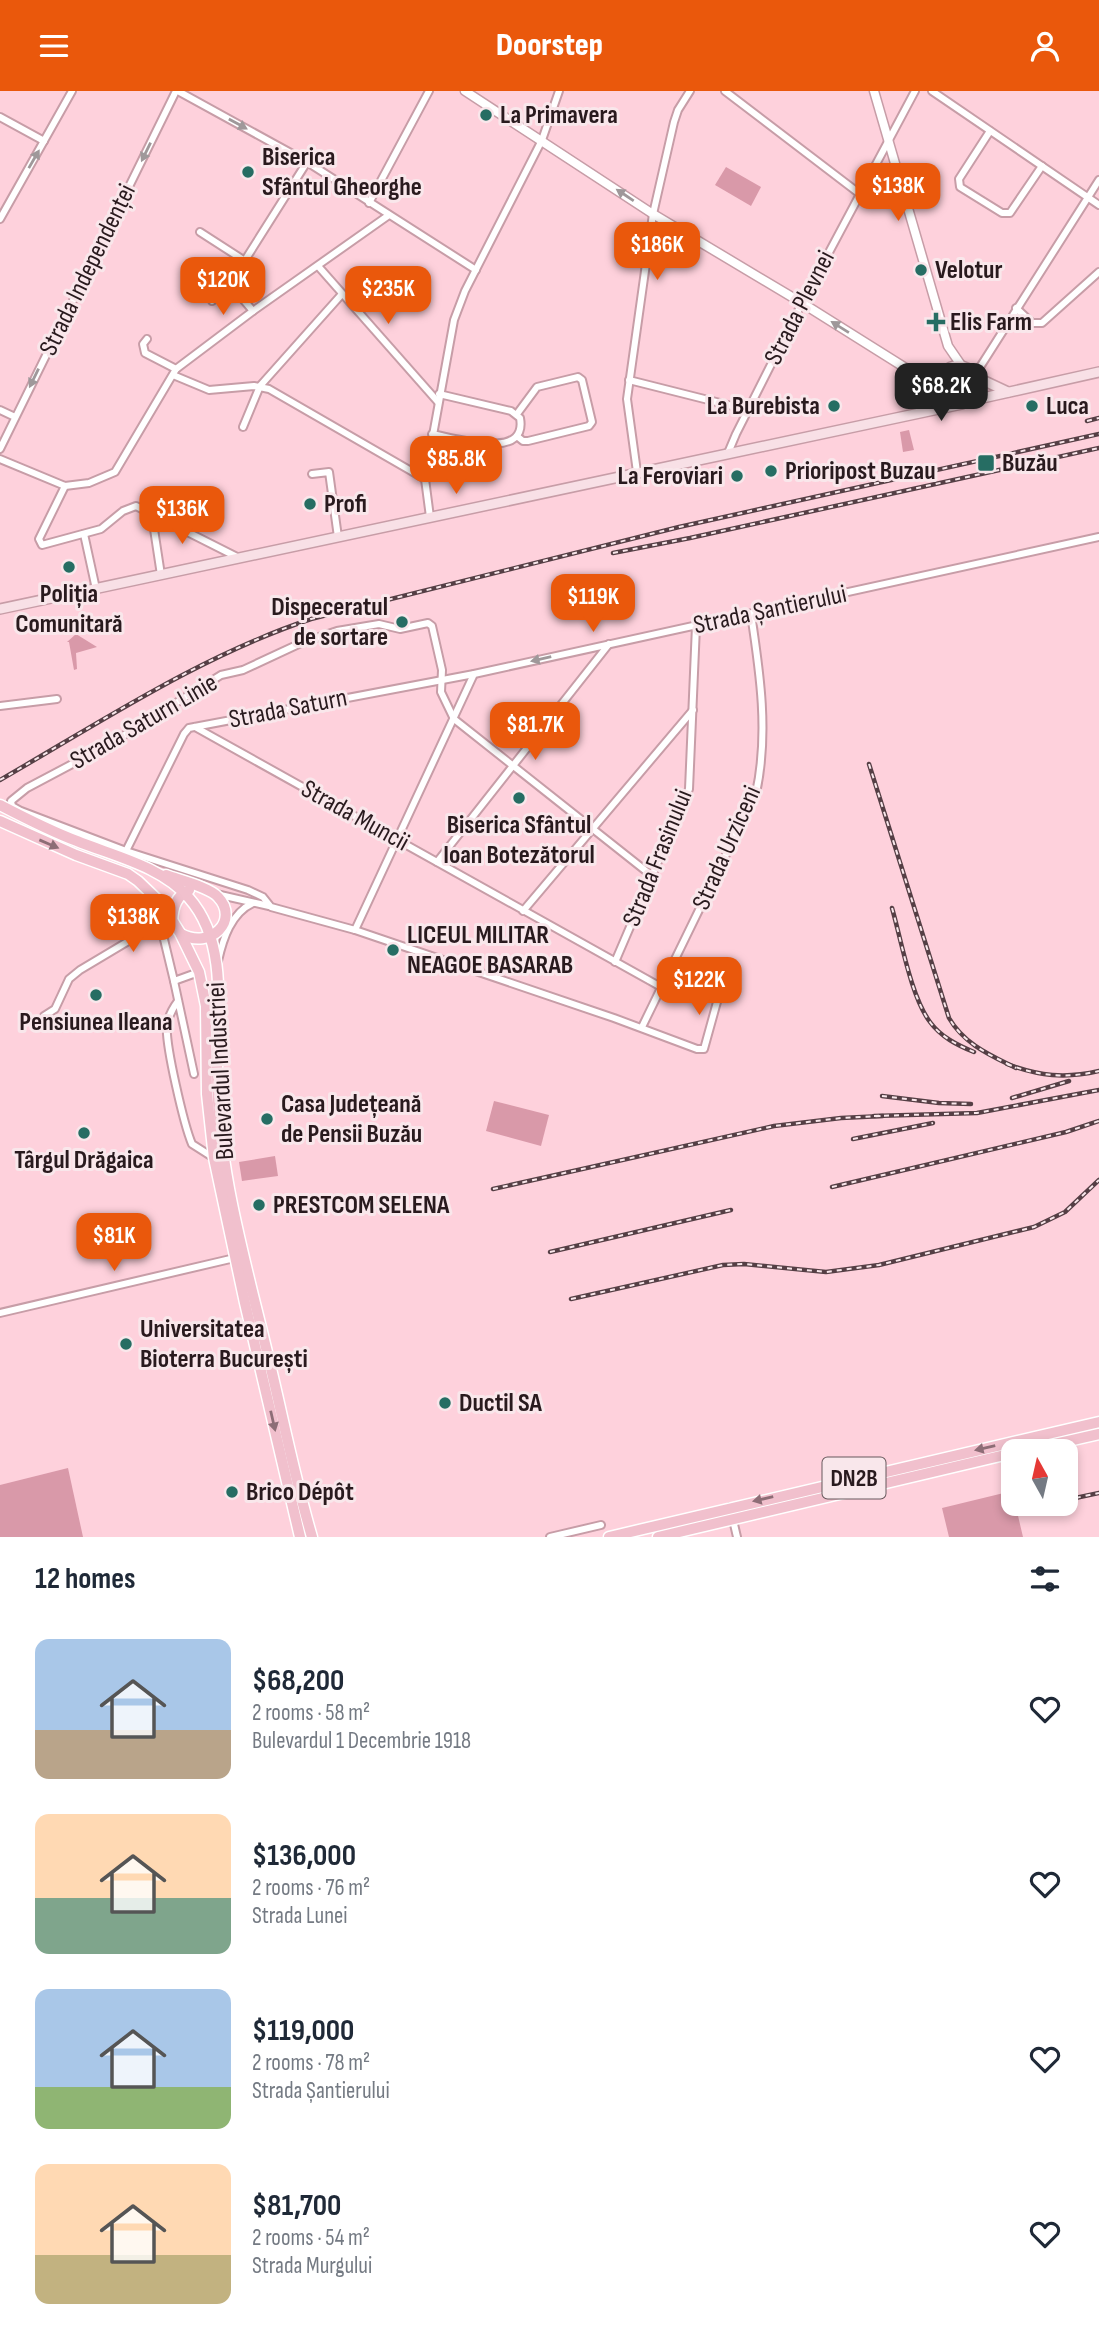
<!DOCTYPE html>
<html lang="en">
<head>
<meta charset="utf-8">
<style>
  body { margin:0; font-family:"Sofia Sans Condensed",sans-serif; background:#f2f2f3; color:#1f2937; height:100vh; display:flex; flex-direction:column; font-size:26px; white-space:nowrap }
  * { box-sizing:border-box; margin:0 }
  p { font-size:23px; color:#747a83 }
  .icon { flex:none; width:38px; height:38px; fill:none; stroke:currentColor; stroke-width:2; stroke-linecap:round; stroke-linejoin:round }
  .map { position:relative; height:1446px; overflow:hidden }
  .side { display:flex; flex-direction:column; background:#fff; flex:1 }
  .side>* { flex:none }
  .needle { width:46px; rotate:352deg }
  .tools { position:absolute; left:1001px; top:1348px; display:grid; gap:14px }
  .tools a { display:grid; place-items:center; width:77px; height:77px; border-radius:14px; background:#fff; box-shadow:0 4px 10px #0003; font-size:35px }
  .price { position:absolute; translate:-50% -60px; padding:0 16px; border-radius:14px; background:#ea580c; color:#fff; font-size:23px; line-height:46px; filter:drop-shadow(0 2px 4px #0008) }
  .price::after { content:''; position:absolute; left:50%; top:42px; width:21px; height:16px; margin-left:-10px; background:inherit; clip-path:polygon(0 0,100% 0,50% 100%) }
  .price.active { background:#222; color:#fff }
  ul { padding:0; list-style:none }
  li { display:flex; align-items:center; gap:21px; height:175px; padding:0 35px }
  li span { display:grid; place-items:center; flex:none; width:196px; height:140px; border-radius:14px; color:#555 }
  li>.icon { margin-inline-start:auto }
  span .icon { width:84px; height:84px; fill:#fffc; stroke-width:1 }
  li b { font-size:30px }
  h2 { display:flex; justify-content:space-between; align-items:center; height:84px; padding:0 35px; font-size:30px }
  header { display:flex; justify-content:space-between; align-items:center; height:91px; padding:0 35px; background:#ea580c; color:#fff; font-size:32px; font-weight:800 }
  .map>svg:first-child { display:block }
</style>
</head>
<body>
<header><svg class="icon" aria-label="menu" viewBox="0 0 24 24"><path d="M4 6h16M4 12h16M4 18h16"/></svg>Doorstep<svg class="icon" aria-label="person" viewBox="0 0 24 24"><circle cx="12" cy="8" r="4"/><path d="M4 21q1-7 8-7t8 7"/></svg></header>
<div class="map">
<svg width="1099" height="1446" viewBox="0 0 1099 1446">
  <rect width="100%" height="100%" fill="#fed1dc"/>
  <!-- green -->
  <g fill="#d999a9">
    <polygon points="726,76 761,96 751,115 715,94"/>
    <circle cx="958" cy="294" r="15"/>
    <polygon points="909,339 914,359 903,361 900,341"/>
    <polygon points="76,543 97,556 76,562 77,578 74,579 69,551 67,551"/>
    <polygon points="494,1010 549,1024 541,1055 486,1040"/>
    <polygon points="275,1065 278,1085 242,1090 239,1071"/>
    <polygon points="68,1377 83,1446 0,1446 0,1394"/>
    <polygon points="1012,1400 1013,1412 1015,1412 1023,1446 949,1446 942,1417"/>
  </g>
  <g fill="none" stroke-linecap="round" stroke-linejoin="round">
    <!-- minor casing -->
    <g stroke="#c79da7" stroke-width="10">
      <g id="minor">
        <polyline points="178,0 307,71 476,179"/>
        <polyline points="725,0 860,103"/>
        <polyline points="932,0 1099,114"/>
        <polyline points="0,26 44,50"/>
        <polyline points="990,40 959,88 960,96 1002,122 1010,122 1042,75"/>
        <polyline points="369,112 429,0"/>
        <polyline points="0,128 72,0"/>
        <polyline points="200,141 245,170"/>
        <polyline points="318,175 438,311"/>
        <polyline points="212,210 230,193"/>
        <polyline points="1016,217 1032,232 1042,232 1099,181"/>
        <polyline points="253,220 230,193 307,71"/>
        <polyline points="147,248 143,253 145,262 176,278"/>
        <polyline points="173,284 209,299 254,295 269,298 425,388"/>
        <polyline points="975,284 1099,89"/>
        <polyline points="629,289 748,319"/>
        <polyline points="0,319 15,326"/>
        <polyline points="517,323 537,296 578,286 582,289 592,331 589,335 528,350 523,350 518,346"/>
        <polyline points="243,336 260,295 342,203"/>
        <path d="M432 343C455 347 528 370 520 327L511 320 439 303"/>
        <polyline points="0,358 176,0"/>
        <polyline points="728,362 736,343 802,212 915,0"/>
        <polyline points="0,368 65,395 89,392 115,381 176,278 253,220 389,124"/>
        <polyline points="637,381 627,308 653,123 674,31 678,19 690,0"/>
        <polyline points="312,383 329,381 338,446"/>
        <polyline points="65,395 39,448 42,454 101,438 123,420 136,415 239,467"/>
        <polyline points="152,425 161,484"/>
        <polyline points="430,426 425,388 454,229 465,200 542,49 559,0"/>
        <polyline points="84,443 96,498"/>
        <polyline points="0,615 57,608"/>
        <polyline points="195,636 661,896"/>
        <polyline points="126,760 184,643 189,637 474,583 1099,446"/>
        <polyline points="437,771 609,553"/>
        <polyline points="651,784 454,628 441,601 442,579 432,535 428,532 400,538 379,533 337,540 301,552 243,579 221,584 110,653 27,697 11,710 12,715 21,720 126,760 248,799 263,806 271,816 355,839 614,927 697,958 704,958 717,911"/>
        <polyline points="216,803 269,815"/>
        <polyline points="523,820 693,619"/>
        <polyline points="355,839 474,583"/>
        <path d="M218 870C223 848 231 822 253 812"/>
        <polyline points="615,871 689,698 696,535"/>
        <polyline points="174,890 194,983"/>
        <path d="M178 910C172 918 168 925 167 935 165 953 184 1034 192 1053L214 1067"/>
        <polyline points="44,925 55,918 69,888 80,879 147,839 162,840 174,890 199,881"/>
        <path d="M642 936 756 702C769 643 760 582 751 523"/>
        <polyline points="0,1222 239,1166"/>
        <polyline points="730,1416 737,1446"/>
        <polyline points="550,1446 601,1434"/>
      </g>
    </g>
    <!-- tertiary casing -->
    <g stroke="#c79da7" stroke-width="11">
      <g id="tertiary">
        <polyline points="465,0 653,123 802,212 939,298"/>
        <polyline points="874,0 948,255 961,274"/>
      </g>
    </g>
    <!-- secondary casing -->
    <g stroke="#c79da7" stroke-width="12">
      <g id="secondary">
        <polyline points="976,286 1008,301"/>
        <polyline points="969,310 1099,281"/>
        <polyline points="920,321 940,301"/>
        <path d="M0 518 962 313 973 306 977 293 971 279C956 270 942 276 938 293L942 306 956 313"/>
      </g>
    </g>
    <!-- primary casing -->
    <g stroke="#fff" stroke-width="13">
      <g id="primary">
        <path d="M0 714C25 727 50 740 77 750 114 765 161 775 189 807 229 852 217 925 217 980 217 1075 245 1169 267 1261 282 1322 294 1385 312 1446"/>
        <polyline points="0,730 76,764 128,783 138,790 162,813 180,842 199,881 206,915 207,1003 214,1067 245,1212 300,1446"/>
        <path d="M166 784C179 789 209 796 218 806 240 829 211 859 181 843"/>
        <path d="M172 830C173 816 176 805 189 799"/>
        <polyline points="1024,1360 1099,1343"/>
        <polyline points="609,1446 1099,1331"/>
        <polyline points="658,1446 1013,1362"/>
      </g>
    </g>
    <!-- minor -->
    <use href="#minor" stroke="#fff" stroke-width="6"/>
    <!-- tertiary -->
    <use href="#tertiary" stroke="#fff" stroke-width="8"/>
    <!-- secondary -->
    <use href="#secondary" stroke="#f8e0e6" stroke-width="9"/>
    <!-- primary -->
    <use href="#primary" stroke="#f1c0cd" stroke-width="10"/>
    <!-- rail casing -->
    <g stroke="#553f45" stroke-width="4.5">
      <g id="rail">
        <polyline points="1087,330 1099,327"/>
        <polyline points="613,462 690,447 1099,357"/>
        <path d="M869 673 949 927C964 953 990 964 1016 977"/>
        <path d="M0 689C101 631 200 565 311 528L679 436 1099 343"/>
        <path d="M892 817C901 848 911 906 930 931 941 946 957 954 974 961"/>
        <path d="M1007 973C1039 985 1065 988 1099 980"/>
        <polyline points="882,1005 939,1012 971,1013"/>
        <polyline points="1012,1007 1069,990"/>
        <polyline points="874,1025 977,1022 1099,999"/>
        <polyline points="853,1048 933,1032"/>
        <polyline points="832,1096 1066,1041 1099,1030"/>
        <polyline points="493,1098 774,1035 841,1027 883,1025"/>
        <polyline points="550,1161 731,1119"/>
        <polyline points="571,1208 723,1174 744,1173 826,1181 879,1174 1034,1136 1065,1121 1099,1089"/>
        <polyline points="1066,1409 1099,1402"/>
        <polyline points="1046,1413 1049,1412"/>
      </g>
    </g>
    <!-- rail -->
    <use href="#rail" stroke="#f9e7eb" stroke-width="2" stroke-dasharray="5" stroke-linecap="butt"/>
  </g>
  <!-- one-way arrows -->
  <defs><path id="oneway-solid" d="M-6-.8H1V-3.2L6.5 0L1 3.2V.8H-6Z" transform="scale(1.75)"/></defs>
  <g fill="#9f989a">
    <use href="#oneway-solid" transform="translate(238 33) rotate(29)"/>
    <use href="#oneway-solid" transform="translate(146 61) rotate(116)"/>
    <use href="#oneway-solid" transform="translate(34 68) rotate(-60)"/>
    <use href="#oneway-solid" transform="translate(625 104) rotate(-146)"/>
    <use href="#oneway-solid" transform="translate(840 236) rotate(-148)"/>
    <use href="#oneway-solid" transform="translate(34 287) rotate(116)"/>
    <use href="#oneway-solid" transform="translate(541 568) rotate(167)"/>
  </g>
  <g fill="#8d6d76">
    <use href="#oneway-solid" transform="translate(49 753) rotate(23)"/>
    <use href="#oneway-solid" transform="translate(273 1330) rotate(77)"/>
    <use href="#oneway-solid" transform="translate(985 1357) rotate(167)"/>
    <use href="#oneway-solid" transform="translate(763 1408) rotate(167)"/>
  </g>
  <!-- markers -->
  <g fill="#266d63" stroke="#f9e7eb" stroke-width="2.5">
    <circle cx="486" cy="24" r="7"/>
    <circle cx="248" cy="81" r="7"/>
    <circle cx="921" cy="179" r="7"/>
    <path d="M932.5 220.5h7v7h7v7h-7v7h-7v-7h-7v-7h7z"/>
    <circle cx="834" cy="315" r="7"/>
    <circle cx="1032" cy="315" r="7"/>
    <rect x="977" y="363" width="18" height="18" rx="3.5"/>
    <circle cx="771" cy="380" r="7"/>
    <circle cx="737" cy="385" r="7"/>
    <circle cx="310" cy="413" r="7"/>
    <circle cx="69" cy="476" r="7"/>
    <circle cx="402" cy="531" r="7"/>
    <circle cx="519" cy="707" r="7"/>
    <circle cx="393" cy="859" r="7"/>
    <circle cx="96" cy="904" r="7"/>
    <circle cx="267" cy="1028" r="7"/>
    <circle cx="84" cy="1042" r="7"/>
    <circle cx="259" cy="1114" r="7"/>
    <circle cx="126" cy="1253" r="7"/>
    <circle cx="445" cy="1312" r="7"/>
    <circle cx="232" cy="1401" r="7"/>
  </g>
  <g text-anchor="middle" dominant-baseline="central" stroke-width="6" stroke-linejoin="round" paint-order="stroke">
    <!-- shield labels -->
    <rect fill="#f9e7eb" stroke="#67585c" stroke-width="2" x="822.5" y="1366.5" width="63" height="41" rx="5"/>
    <g font-size="24" font-weight="bold" fill="#291a1e">
      <text x="854" y="1387">DN2B</text>
    </g>
    <!-- poi labels -->
    <g font-size="26" font-weight="bold" fill="#291a1e" stroke="#f9e7eb" text-anchor="start">
      <text x="500" y="24">La Primavera</text>
      <text x="262" y="66">Biserica<tspan x="262" dy="30">Sfântul Gheorghe</tspan></text>
      <text x="935" y="179">Velotur</text>
      <text x="950" y="231">Elis Farm</text>
      <text x="820" y="315" text-anchor="end">La Burebista</text>
      <text x="1046" y="315">Luca</text>
      <text x="1002" y="372">Buzău</text>
      <text x="785" y="380">Prioripost Buzau</text>
      <text x="723" y="385" text-anchor="end">La Feroviari</text>
      <text x="324" y="413">Profi</text>
      <text x="69" y="503" text-anchor="middle">Poliția<tspan x="69" dy="30">Comunitară</tspan></text>
      <text x="388" y="516" text-anchor="end">Dispeceratul<tspan x="388" dy="30">de sortare</tspan></text>
      <text x="519" y="734" text-anchor="middle">Biserica Sfântul<tspan x="519" dy="30">Ioan Botezătorul</tspan></text>
      <text x="407" y="844">LICEUL MILITAR<tspan x="407" dy="30">NEAGOE BASARAB</tspan></text>
      <text x="96" y="931" text-anchor="middle">Pensiunea Ileana</text>
      <text x="281" y="1013">Casa Județeană<tspan x="281" dy="30">de Pensii Buzău</tspan></text>
      <text x="84" y="1069" text-anchor="middle">Târgul Drăgaica</text>
      <text x="273" y="1114">PRESTCOM SELENA</text>
      <text x="140" y="1238">Universitatea<tspan x="140" dy="30">Bioterra București</tspan></text>
      <text x="459" y="1312">Ductil SA</text>
      <text x="246" y="1401">Brico Dépôt</text>
    </g>
    <!-- street labels -->
    <g font-size="26" fill="#291a1e" stroke="#f9e7eb">
      <text transform="translate(88 179) rotate(-64)">Strada Independenței</text>
      <text transform="translate(800 217) rotate(-63)">Strada Plevnei</text>
      <text transform="translate(770 519) rotate(-12)">Strada Șantierului</text>
      <text transform="translate(288 618) rotate(-11)">Strada Saturn</text>
      <text transform="translate(144 631) rotate(-30)">Strada Saturn Linie</text>
      <text transform="translate(355 725) rotate(29)">Strada Muncii</text>
      <text transform="translate(727 757) rotate(-66)">Strada Urziceni</text>
      <text transform="translate(658 767) rotate(-68)">Strada Frasinului</text>
      <text transform="translate(221 980) rotate(-93)">Bulevardul Industriei</text>
    </g>
  </g>
</svg>
<div class="tools">
<a><svg class="needle" viewBox="-14 -14 28 28"><path d="M0-13l5 13h-10z" fill="#e53935"/><path d="M0 13l5-13h-10z" fill="#747a83"/></svg></a>
</div>
<b class="price" style="left:898px;top:132px">$138K</b>
<b class="price" style="left:657px;top:191px">$186K</b>
<b class="price" style="left:223px;top:226px">$120K</b>
<b class="price" style="left:388px;top:235px">$235K</b>
<b class="price active" style="left:941px;top:332px">$68.2K</b>
<b class="price" style="left:456px;top:405px">$85.8K</b>
<b class="price" style="left:182px;top:455px">$136K</b>
<b class="price" style="left:593px;top:543px">$119K</b>
<b class="price" style="left:535px;top:671px">$81.7K</b>
<b class="price" style="left:133px;top:863px">$138K</b>
<b class="price" style="left:699px;top:926px">$122K</b>
<b class="price" style="left:114px;top:1182px">$81K</b>
</div>
<section class="side">
<h2>12 homes<svg class="icon" aria-label="filters" viewBox="0 0 24 24"><path d="M4 7h16M4 17h16"/><circle cx="9" cy="7" r="2"/><circle cx="15" cy="17" r="2"/></svg></h2>
<ul>
<li><span style="background:linear-gradient(#a9c7e8 65%,#b9a48a 0)"><svg class="icon" aria-label="home" viewBox="0 0 24 24"><path d="M3 11l9-7 9 7M6 9v11h12V9"/></svg></span><div><b>$68,200</b><p>2 rooms · 58 m²</p><p>Bulevardul 1 Decembrie 1918</p></div><svg class="icon" aria-label="heart" viewBox="0 0 24 24"><path d="M12 20l-8-8c-3-5 5-10 8-4 3-6 11-1 8 4z"/></svg></li>
<li><span style="background:linear-gradient(#ffd9b3 60%,#7fa58c 0)"><svg class="icon" aria-label="home" viewBox="0 0 24 24"><path d="M3 11l9-7 9 7M6 9v11h12V9"/></svg></span><div><b>$136,000</b><p>2 rooms · 76 m²</p><p>Strada Lunei</p></div><svg class="icon" aria-label="heart" viewBox="0 0 24 24"><path d="M12 20l-8-8c-3-5 5-10 8-4 3-6 11-1 8 4z"/></svg></li>
<li><span style="background:linear-gradient(#a9c7e8 70%,#8fb573 0)"><svg class="icon" aria-label="home" viewBox="0 0 24 24"><path d="M3 11l9-7 9 7M6 9v11h12V9"/></svg></span><div><b>$119,000</b><p>2 rooms · 78 m²</p><p>Strada Șantierului</p></div><svg class="icon" aria-label="heart" viewBox="0 0 24 24"><path d="M12 20l-8-8c-3-5 5-10 8-4 3-6 11-1 8 4z"/></svg></li>
<li><span style="background:linear-gradient(#ffd9b3 65%,#c2b280 0)"><svg class="icon" aria-label="home" viewBox="0 0 24 24"><path d="M3 11l9-7 9 7M6 9v11h12V9"/></svg></span><div><b>$81,700</b><p>2 rooms · 54 m²</p><p>Strada Murgului</p></div><svg class="icon" aria-label="heart" viewBox="0 0 24 24"><path d="M12 20l-8-8c-3-5 5-10 8-4 3-6 11-1 8 4z"/></svg></li>
</ul>
</section>
</body>
</html>
